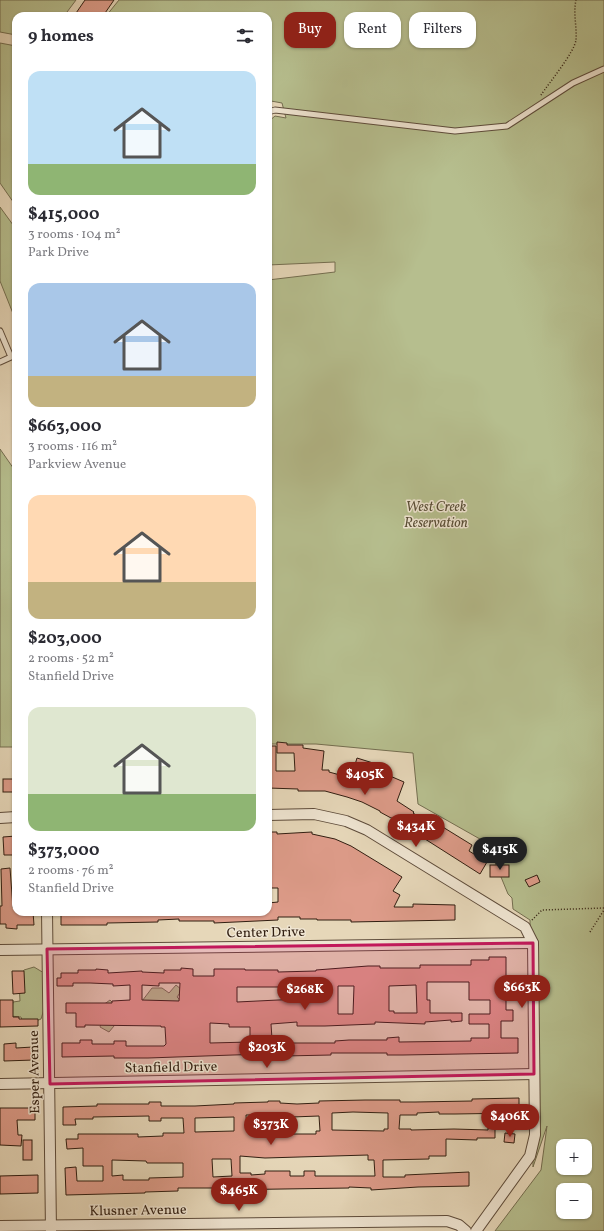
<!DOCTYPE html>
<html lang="en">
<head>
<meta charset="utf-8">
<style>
  body { margin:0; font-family:Vollkorn,serif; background:#f7f7f7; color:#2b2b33; height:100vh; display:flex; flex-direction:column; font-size:15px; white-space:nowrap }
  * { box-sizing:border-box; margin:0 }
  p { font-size:13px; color:#7c7c81 }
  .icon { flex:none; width:22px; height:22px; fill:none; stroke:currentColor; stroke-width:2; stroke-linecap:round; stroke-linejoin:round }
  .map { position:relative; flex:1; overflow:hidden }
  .details { position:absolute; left:12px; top:12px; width:260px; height:904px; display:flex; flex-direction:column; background:#fff; border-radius:12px; box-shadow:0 1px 3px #0004 }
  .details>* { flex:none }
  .guide { position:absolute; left:284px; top:12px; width:260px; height:36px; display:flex; gap:8px }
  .tools { position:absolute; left:556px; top:1139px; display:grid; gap:8px }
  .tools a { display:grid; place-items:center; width:36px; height:36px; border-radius:8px; background:#fff; box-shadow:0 1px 3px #0004; font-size:20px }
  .price { position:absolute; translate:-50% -34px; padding:0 9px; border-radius:14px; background:#8f2418; color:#fff; font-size:13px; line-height:26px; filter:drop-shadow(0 1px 2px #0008) }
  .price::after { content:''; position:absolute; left:50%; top:24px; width:12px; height:9px; margin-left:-6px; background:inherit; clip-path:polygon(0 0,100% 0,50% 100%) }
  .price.active { background:#222; color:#fff }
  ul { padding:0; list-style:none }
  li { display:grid; align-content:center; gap:8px; height:212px; padding:0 16px }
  li span { display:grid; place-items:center; height:124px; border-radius:12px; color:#555 }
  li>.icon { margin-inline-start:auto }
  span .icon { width:72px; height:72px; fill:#fffc; stroke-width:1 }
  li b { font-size:17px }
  h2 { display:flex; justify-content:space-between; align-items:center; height:48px; padding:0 16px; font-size:17px }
  .chip { padding:0 14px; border-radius:12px; background:#fff; box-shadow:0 1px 3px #0004; font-size:14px; line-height:36px }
  .chip.active { background:#8f2418; color:#fff }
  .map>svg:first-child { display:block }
</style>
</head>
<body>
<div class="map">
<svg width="604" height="1231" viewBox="0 0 604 1231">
  <rect width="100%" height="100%" fill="#e6d7b9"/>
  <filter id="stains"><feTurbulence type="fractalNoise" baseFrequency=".005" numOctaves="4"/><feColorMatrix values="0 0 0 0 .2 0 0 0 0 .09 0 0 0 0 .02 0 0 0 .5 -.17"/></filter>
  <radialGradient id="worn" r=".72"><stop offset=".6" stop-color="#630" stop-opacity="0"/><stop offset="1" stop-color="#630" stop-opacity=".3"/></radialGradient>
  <!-- green -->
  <g fill="#b6be8e" stroke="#746e50" fill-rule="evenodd">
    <polygon points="0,0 76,0 64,16 16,16 16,35 0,32"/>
    <path d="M119 0H604V1231H495L541 1170 547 1126 533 1167 530 920 513 909 512 898 508 894 487 843 418 804 413 753 316 744H268V280L335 272V262L268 265V122L275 116 286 118 282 103 271 101 268 103V16H106ZM563 1146H585V1168H563ZM563 1190H585V1212H563Z"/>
    <polygon points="0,43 16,46 16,206 0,183"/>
    <polygon points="0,207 16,229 16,321 0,281"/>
    <polygon points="0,449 16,472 16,747 0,747"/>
    <polygon points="34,967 44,973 44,1009 41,1019 29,1024 23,1023 21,1017 10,1016 13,1002 20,1001 19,983 24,970"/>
    <polygon points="176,985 182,990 177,997 184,1004 112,1018 114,1026 109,1032 100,1027 103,1017 103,1005 110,1000 120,1010 139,1005 152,988 162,988 169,993"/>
  </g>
  <!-- building -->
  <g fill="#de9c8a" stroke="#311e11" fill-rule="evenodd">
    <polygon points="85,0 114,0 103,16 74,16"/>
    <polygon points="277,742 287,743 287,745 303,745 303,748 324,751 322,770 329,770 329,772 351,778 357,758 373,763 385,769 383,773 404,782 397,801 414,812 413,813 430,824 433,821 472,845 469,851 487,862 480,874 392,818 391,818 380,812 380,811 362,802 347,797 325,791 298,791 298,789 268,788 268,746 276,746 276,771 295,771 294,753 277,753"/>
    <rect x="3" y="779" width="12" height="13"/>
    <polygon points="268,832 277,832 277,834 312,832 312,834 335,839 351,846 402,877 393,891 400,895 394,907 413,907 413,904 455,905 455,920 351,922 351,920 317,920 317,919 300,919 300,917 278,917 278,920 214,923 214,921 179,921 179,919 158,920 158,922 107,923 107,925 61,925 61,912 268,912 268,903 278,902 278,888 268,888"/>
    <polygon points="16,836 16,855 4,855 3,837"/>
    <rect x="490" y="865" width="19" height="12"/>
    <polygon points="10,868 13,908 16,908 16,912 33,912 34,925 17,925 17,929 6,928 6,924 0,924 0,906 2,906 1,869"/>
    <polygon points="537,875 540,882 529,887 525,880"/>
    <path d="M489 957H506V1010H513V1021H501V1038H518V1053L403 1055H387V1053H331V1055L284 1056H267V1054L233 1055 148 1058H114V1056L62 1057V1043H80V1040H92V1044H114V1041H126V1046H164L166 1044 165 1027H161V1026L85 1025V1027H76V1013H66V1003H112V1001L130 1000V985L113 986V984L90 983H73V986H57V978H61V973H78V970H96V969L108 970V973L142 971V972L164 973V970H181V968L193 969V976H214V969H245V970H278V972L316 971V970L368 966H380V968H420V965H471V960H489ZM427 982H469V1000H490V1014H469V1024H489V1038H471V1041L399 1042V1037L387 1038V1040H349L335 1041V1043H280V1039H272L271 1024 297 1022V1026H325L375 1024V1022L425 1024V1022L451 1020V1022L462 1021V1013H430V1000H427ZM159 983H180L179 1001 142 1000V985L159 986ZM416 985 417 1013H394V1011H389V986ZM338 986H354L353 1014H338ZM237 987H299V999L237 1002ZM210 1023 229 1024V1027H250V1042L210 1043Z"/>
    <polygon points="12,971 24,971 25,993 13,994"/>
    <polygon points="0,1000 13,1000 13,1017 19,1017 19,1019 38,1019 38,1026 0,1027"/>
    <polygon points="16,1043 16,1048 33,1047 34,1060 4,1061 4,1044"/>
    <path d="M519 1098V1113L455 1114H439V1112L417 1113V1115H400L399 1129H411V1130L454 1129 488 1130V1128H495V1138H477V1140L446 1139V1156H429V1159L383 1160V1177H405V1175L469 1172V1186L418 1187 371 1190V1188L349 1187V1188L218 1190 217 1188H178V1191L145 1192V1193L66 1195 65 1168 76 1167 77 1181H103V1166H83V1148L67 1149 66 1139H78V1134H138V1137L163 1136V1133H184L183 1118H161V1121H149V1116L93 1117V1119H75L76 1125H63V1107L97 1106V1104H149V1102H161V1106H195L234 1104V1103L268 1102V1101H280V1103L297 1104 319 1103V1101L365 1100H400V1102H415L472 1101V1099ZM353 1112 388 1113V1129H384V1131L332 1130V1113ZM246 1115H268V1131L247 1132ZM319 1116 320 1131H316V1134H292V1117ZM234 1117V1131L195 1132V1118ZM368 1155V1160H374L375 1176H315V1171H304V1176H290V1171H265V1174L251 1175V1173H240V1156L265 1158ZM212 1159H231L232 1176 213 1177ZM112 1160 146 1161 147 1163H183V1177L149 1178V1180H123V1175L112 1176Z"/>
    <polygon points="0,1108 35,1108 35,1120 17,1120 18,1135 22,1135 21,1146 0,1145"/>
    <polygon points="505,1133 515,1134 514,1143 504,1142"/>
    <rect x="23" y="1140" width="9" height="20"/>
    <polygon points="38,1175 38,1193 0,1194 0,1176"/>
  </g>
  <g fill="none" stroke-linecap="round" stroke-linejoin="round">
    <!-- service casing -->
    <g stroke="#5e4c3b" stroke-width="7">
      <g id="service">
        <polyline points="268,112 275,110 455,131 507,126 573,83 604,69"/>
        <polyline points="0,331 11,357 0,362"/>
      </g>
    </g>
    <!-- minor casing -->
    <g stroke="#5e4c3b" stroke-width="12">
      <g id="minor">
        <polyline points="268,815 314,814 346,821 367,830 525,927 533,943 535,1135 530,1156 476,1231"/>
        <polyline points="0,818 16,817"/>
        <polyline points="47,912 51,1231"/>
        <polyline points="0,950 533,943"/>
        <polyline points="0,1084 534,1074"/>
        <polyline points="0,1226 447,1221 459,1225 466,1231"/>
      </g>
    </g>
    <!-- path -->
    <g stroke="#311e11" stroke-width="1.5" stroke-dasharray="1 2" stroke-linecap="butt">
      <path d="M541 95C549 83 574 53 576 40 577 26 573 14 576 0"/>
      <polyline points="532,920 542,910 604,908"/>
      <polyline points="590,932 604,910"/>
    </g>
    <!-- service -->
    <use href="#service" stroke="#efe5d2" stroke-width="5"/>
    <!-- minor -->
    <use href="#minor" stroke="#efe5d2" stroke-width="10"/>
  </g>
  <!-- marked area -->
  <path fill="#c2185b" fill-opacity="0.2" stroke="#c2185b" stroke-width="3" stroke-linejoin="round" d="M533 943 534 1074 50 1084 47 949Z"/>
  <g text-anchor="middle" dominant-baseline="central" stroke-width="3" stroke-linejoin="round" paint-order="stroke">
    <!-- park labels -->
    <g font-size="14" font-style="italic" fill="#594e36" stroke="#efe5d2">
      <text x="436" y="507">West Creek<tspan x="436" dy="16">Reservation</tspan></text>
    </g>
    <!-- street labels -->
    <g font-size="14" fill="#311e11" stroke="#efe5d2">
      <text transform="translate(266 933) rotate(-1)">Center Drive</text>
      <text transform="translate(171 1068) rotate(-1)">Stanfield Drive</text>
      <text transform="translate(35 1072) rotate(-91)">Esper Avenue</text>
      <text transform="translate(138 1211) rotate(-1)">Klusner Avenue</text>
    </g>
  </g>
  <rect width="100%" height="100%" filter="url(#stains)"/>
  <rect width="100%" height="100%" fill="url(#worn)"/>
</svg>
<div class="tools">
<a>+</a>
<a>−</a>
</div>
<b class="price" style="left:365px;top:796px">$405K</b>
<b class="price" style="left:416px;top:848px">$434K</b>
<b class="price active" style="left:500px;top:871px">$415K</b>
<b class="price" style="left:522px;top:1009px">$663K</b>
<b class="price" style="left:305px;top:1011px">$268K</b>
<b class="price" style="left:267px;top:1069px">$203K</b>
<b class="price" style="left:510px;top:1138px">$406K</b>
<b class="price" style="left:271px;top:1146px">$373K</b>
<b class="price" style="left:239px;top:1212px">$465K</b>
<div class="guide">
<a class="chip active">Buy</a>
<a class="chip">Rent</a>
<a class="chip">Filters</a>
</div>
<section class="details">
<h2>9 homes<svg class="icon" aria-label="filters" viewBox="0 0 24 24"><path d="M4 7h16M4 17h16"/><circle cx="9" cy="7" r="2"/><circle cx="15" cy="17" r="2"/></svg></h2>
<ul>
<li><span style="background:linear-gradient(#bfe0f5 75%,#8fb573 0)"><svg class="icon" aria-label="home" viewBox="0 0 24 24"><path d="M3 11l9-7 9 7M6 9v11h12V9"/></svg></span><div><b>$415,000</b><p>3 rooms · 104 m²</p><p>Park Drive</p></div></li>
<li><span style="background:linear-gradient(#a9c7e8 75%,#c2b280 0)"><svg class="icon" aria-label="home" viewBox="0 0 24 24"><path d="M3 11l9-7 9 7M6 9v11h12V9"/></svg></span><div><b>$663,000</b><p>3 rooms · 116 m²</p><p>Parkview Avenue</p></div></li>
<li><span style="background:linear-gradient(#ffd9b3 70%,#c2b280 0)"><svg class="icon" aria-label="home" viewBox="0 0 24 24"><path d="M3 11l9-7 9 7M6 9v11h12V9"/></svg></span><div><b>$203,000</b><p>2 rooms · 52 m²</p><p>Stanfield Drive</p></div></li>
<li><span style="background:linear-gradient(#dfe7d0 70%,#8fb573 0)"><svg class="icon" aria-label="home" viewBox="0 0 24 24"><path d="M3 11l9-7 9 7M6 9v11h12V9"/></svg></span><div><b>$373,000</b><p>2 rooms · 76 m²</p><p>Stanfield Drive</p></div></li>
</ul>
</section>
</div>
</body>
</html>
